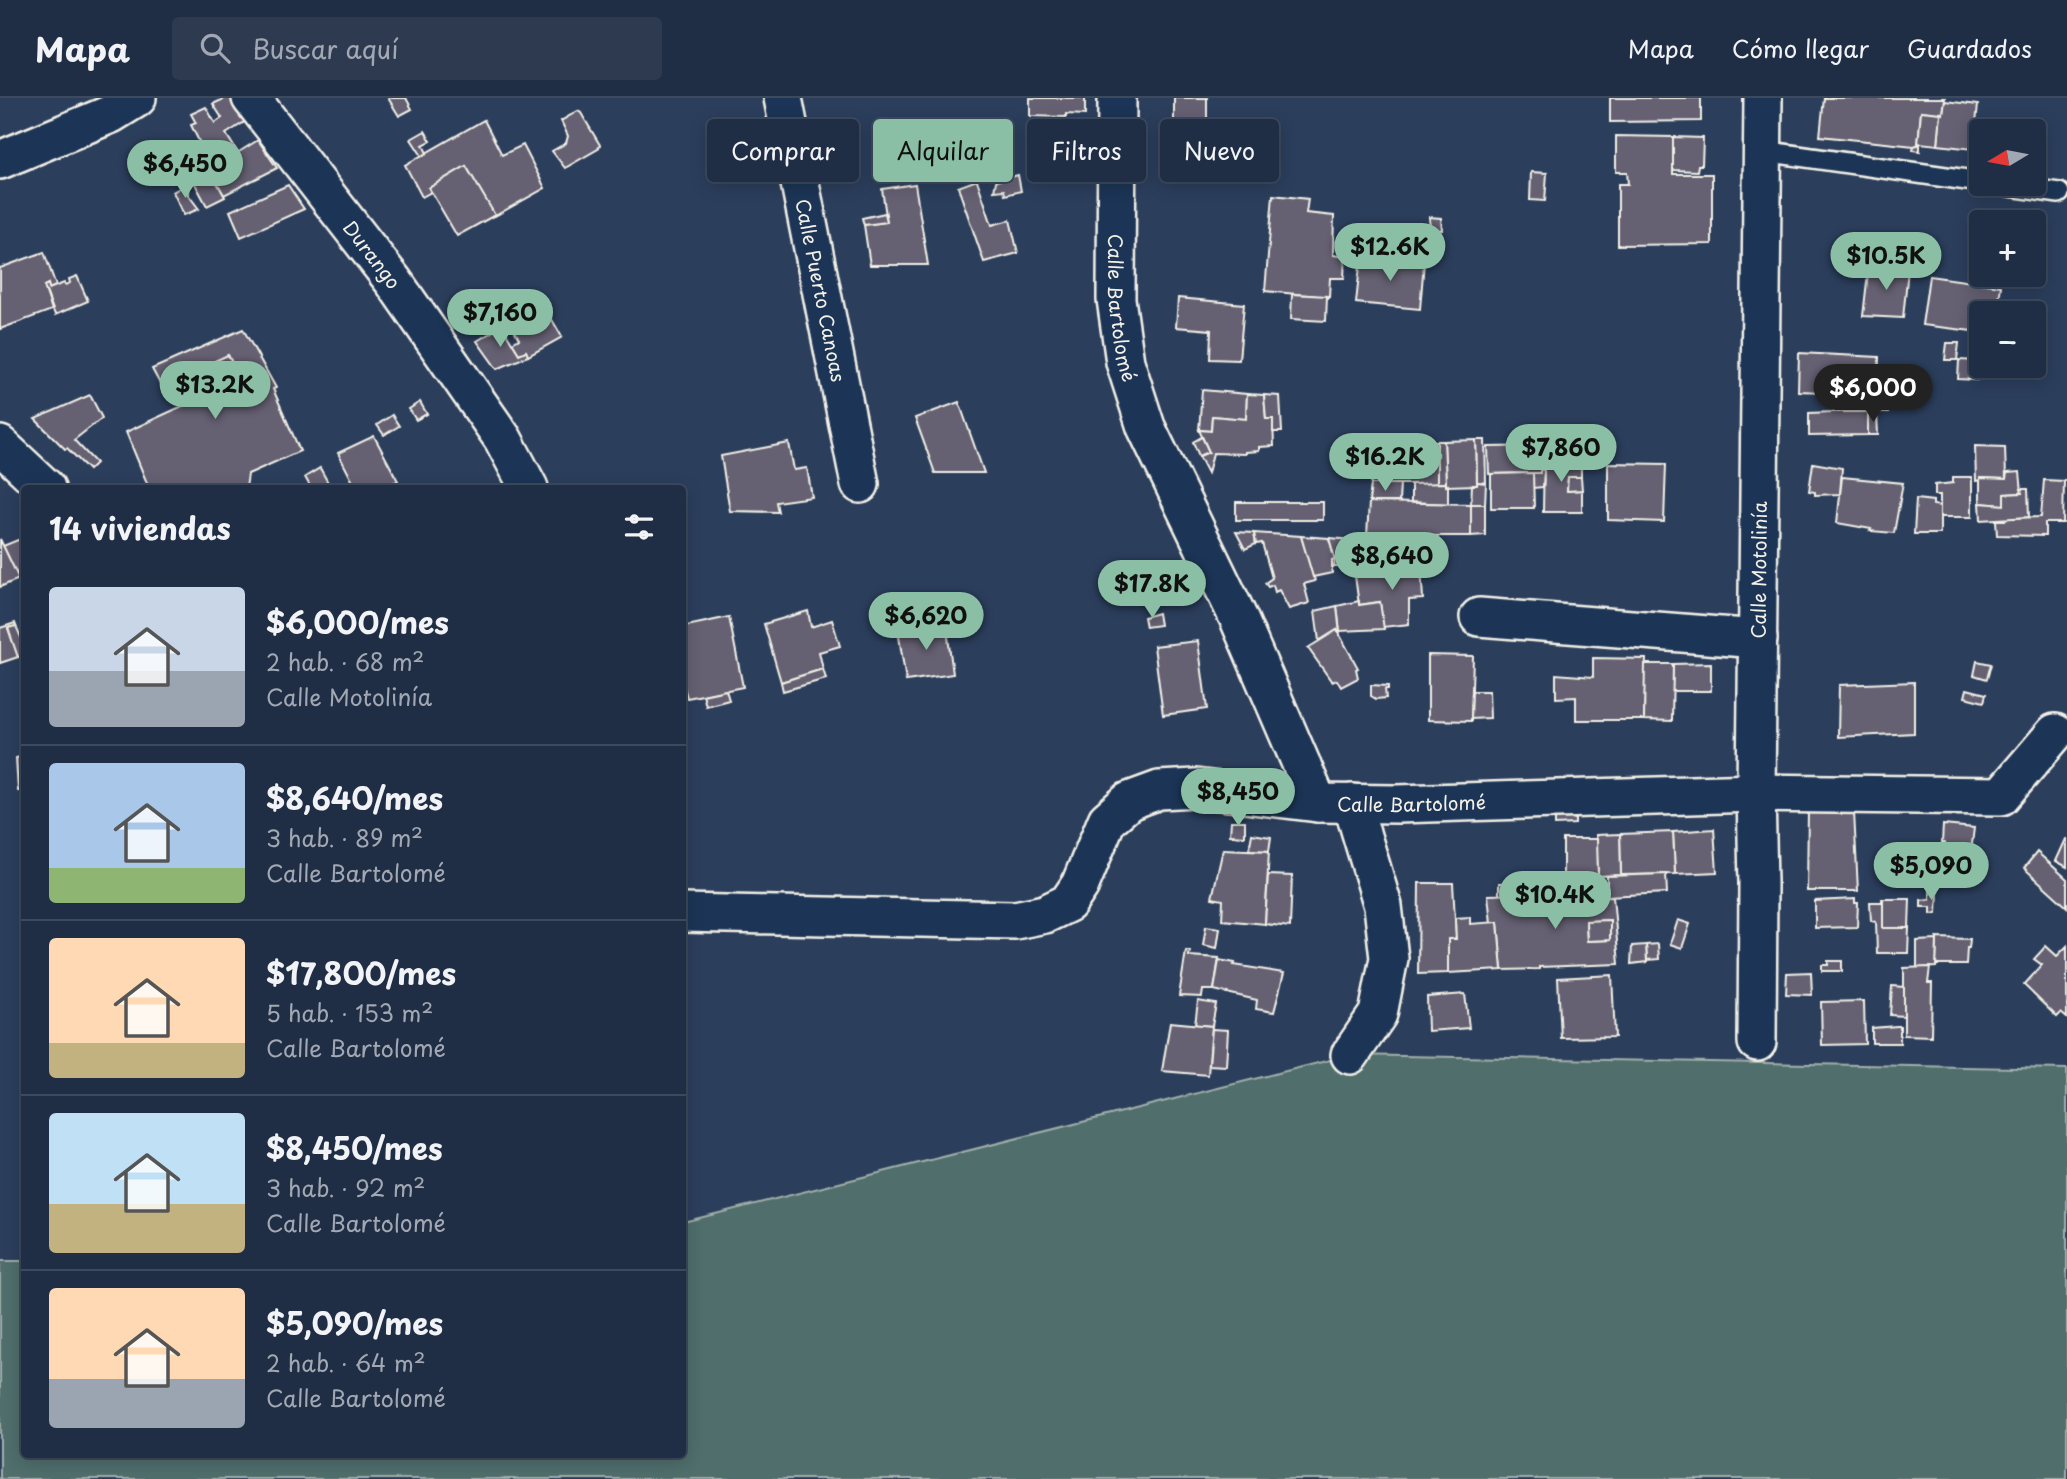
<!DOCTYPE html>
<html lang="es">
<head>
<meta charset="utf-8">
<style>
  body { margin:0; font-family:"Playpen Sans",sans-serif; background:#2d3a50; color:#f1f3f6; height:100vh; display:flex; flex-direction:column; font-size:26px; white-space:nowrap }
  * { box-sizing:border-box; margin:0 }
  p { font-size:23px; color:#a2a8b3 }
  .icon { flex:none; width:38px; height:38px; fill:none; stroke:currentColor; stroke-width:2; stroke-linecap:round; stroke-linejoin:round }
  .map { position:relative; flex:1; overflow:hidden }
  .panel { position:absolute; left:21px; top:387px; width:665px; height:973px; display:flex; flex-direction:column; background:#202e45; border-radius:7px; box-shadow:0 4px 18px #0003,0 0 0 2px #3d4a5e }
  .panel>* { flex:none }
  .top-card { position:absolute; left:707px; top:21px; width:665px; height:63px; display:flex; gap:14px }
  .needle { width:46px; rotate:260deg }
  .fabs { position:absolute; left:1969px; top:21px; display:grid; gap:14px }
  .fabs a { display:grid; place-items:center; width:77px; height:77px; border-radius:7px; background:#202e45; box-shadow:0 4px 18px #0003,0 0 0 2px #3d4a5e; font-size:35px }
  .price { position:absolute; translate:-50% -60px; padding:0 16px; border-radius:24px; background:#8abfa5; color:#111; font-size:23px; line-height:46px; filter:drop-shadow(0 2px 4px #0008) }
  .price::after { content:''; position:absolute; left:50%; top:42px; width:21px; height:16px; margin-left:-10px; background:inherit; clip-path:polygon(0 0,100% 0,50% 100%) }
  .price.current { background:#222; color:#fff }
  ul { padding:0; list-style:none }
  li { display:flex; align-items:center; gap:21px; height:175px; padding:0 28px }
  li+li { border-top:2px solid #3d4a5e }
  li span { display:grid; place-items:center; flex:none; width:196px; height:140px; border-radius:7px; color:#555 }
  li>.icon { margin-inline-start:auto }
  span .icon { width:84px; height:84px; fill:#fffc; stroke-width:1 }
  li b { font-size:30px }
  h2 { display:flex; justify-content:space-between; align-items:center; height:84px; padding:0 28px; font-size:30px }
  .tag { padding:0 24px; border-radius:7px; background:#202e45; box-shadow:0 4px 18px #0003,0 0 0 2px #3d4a5e; font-size:24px; line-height:63px }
  .tag.current { background:#8abfa5; color:#111 }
  header { display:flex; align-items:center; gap:42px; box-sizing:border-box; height:98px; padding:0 35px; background:#202e45; border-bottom:2px solid #3d4a5e }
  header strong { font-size:33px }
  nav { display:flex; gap:38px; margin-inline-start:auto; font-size:24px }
  .search { width:490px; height:63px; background:#2d3a50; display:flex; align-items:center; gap:18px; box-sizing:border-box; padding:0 24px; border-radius:7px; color:#a2a8b3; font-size:26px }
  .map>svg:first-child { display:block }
</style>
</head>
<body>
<header>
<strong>Mapa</strong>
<div class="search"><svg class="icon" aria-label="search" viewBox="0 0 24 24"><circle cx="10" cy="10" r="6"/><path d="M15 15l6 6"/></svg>Buscar aquí</div>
<nav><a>Mapa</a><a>Cómo llegar</a><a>Guardados</a></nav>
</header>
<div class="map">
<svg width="2067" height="1381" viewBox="0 0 2067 1381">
  <rect width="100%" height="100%" fill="#2b3e5c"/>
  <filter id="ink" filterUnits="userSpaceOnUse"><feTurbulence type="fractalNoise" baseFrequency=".0143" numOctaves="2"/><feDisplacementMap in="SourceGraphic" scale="14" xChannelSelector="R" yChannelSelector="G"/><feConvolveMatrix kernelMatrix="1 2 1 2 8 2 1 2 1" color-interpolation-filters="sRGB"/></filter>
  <g filter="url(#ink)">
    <!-- green -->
    <polygon fill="#506e6c" stroke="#a2b0aa" stroke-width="2" points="1350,957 2067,971 2067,1381 0,1381 0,1163 24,1163 24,1356 682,1356 683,1124"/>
    <!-- building -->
    <g fill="#656172" stroke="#f4f1e8" stroke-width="2" fill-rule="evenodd">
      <polygon points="226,0 231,0 246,23 226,36 238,55 212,70 191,27 196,25 191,16 206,9 215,25 222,20 213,6"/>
      <polygon points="388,0 406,0 412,11 399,18"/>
      <polygon points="1030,0 1085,0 1085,17 1066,16 1066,19 1030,18"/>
      <polygon points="1174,0 1207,0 1207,28 1189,28 1188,34 1182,35 1182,27 1174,27"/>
      <polygon points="1610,0 1701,0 1701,23 1610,24"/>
      <polygon points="1824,0 1945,0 1943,16 1921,13 1918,47 1914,48 1820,38"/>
      <polygon points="1945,3 1978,7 1973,51 1938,47 1941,15 1943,16"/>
      <polygon points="578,13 581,15 600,47 598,51 565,70 552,53 566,45 568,38 561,23"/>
      <polygon points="1921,13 1941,15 1938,47 1920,45 1920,53 1913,52 1914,48 1918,47"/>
      <polygon points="484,22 502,57 523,47 545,90 495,118 466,68 429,90 431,94 422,99 405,67"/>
      <polygon points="425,33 431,43 423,47 427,55 422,58 411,41"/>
      <polygon points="1616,38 1673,39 1673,76 1712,76 1712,146 1618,147 1618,86 1628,86 1627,74 1616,74"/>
      <polygon points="1673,39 1703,40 1702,67 1698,67 1697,73 1673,72"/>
      <polygon points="258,42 277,70 224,97 210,72"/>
      <polygon points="466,68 495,117 457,138 429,90"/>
      <polygon points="210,72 225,99 207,108 193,82"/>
      <polygon points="1531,74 1547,75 1545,103 1530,102"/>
      <polygon points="1018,77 1021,93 1005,97 1004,92 994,93 996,83"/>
      <polygon points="977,82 992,127 1010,122 1018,155 984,164 958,89"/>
      <polygon points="186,86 189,94 187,95 199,111 184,117 173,94"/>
      <polygon points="915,86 928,167 870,167 864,127 887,124 882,91"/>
      <polygon points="288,87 304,111 241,139 230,113"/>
      <polygon points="1273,97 1308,101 1306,115 1334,118 1333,157 1345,159 1344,180 1330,180 1329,199 1265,193"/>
      <polygon points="885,115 887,124 864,127 862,120"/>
      <polygon points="1429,119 1441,120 1442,132 1430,132"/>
      <polygon points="44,154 56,188 49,191 48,186 44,188 52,212 0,231 0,170"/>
      <polygon points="1361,158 1424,164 1420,211 1356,205"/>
      <polygon points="1869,166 1908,171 1903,220 1863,218"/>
      <polygon points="77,178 88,203 55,217 44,188 48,186 49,191 64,185 65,187 70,185 69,181"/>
      <polygon points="1929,178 2001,188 1997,215 1981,215 1981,234 1922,227"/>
      <polygon points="1292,196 1327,198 1326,223 1291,221"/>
      <polygon points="1178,200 1244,206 1239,262 1210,261 1211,232 1176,229"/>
      <polygon points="542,204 562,239 528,258 526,253 519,256 512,245 519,241 510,224"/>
      <polygon points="502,228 519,256 526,253 528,258 497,271 477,243"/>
      <path d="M243 231 276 290 273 291 300 353 248 376 246 390H149L126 334 187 306 175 277 159 284 152 271ZM228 257 235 271 223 277 215 263Z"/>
      <polygon points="1975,244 1981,244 1981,263 1973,263"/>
      <polygon points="1947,245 1959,245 1957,262 1945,262"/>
      <polygon points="1799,255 1879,259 1878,296 1798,293"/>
      <polygon points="228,257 235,271 223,277 215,263"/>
      <polygon points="1959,262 1978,263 1977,282 1958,281"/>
      <polygon points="1202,292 1247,296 1246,321 1212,318 1211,333 1199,332"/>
      <polygon points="1835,294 1888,296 1888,315 1833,314"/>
      <polygon points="1247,296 1264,297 1266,321 1273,321 1274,348 1259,349 1259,353 1245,354 1245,356 1213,355 1208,375 1199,358 1209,354 1199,332 1211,333 1212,318 1246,321"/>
      <polygon points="90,297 102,320 74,342 96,365 89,372 67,350 65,351 35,321"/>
      <polygon points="1264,297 1280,298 1282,334 1273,334 1273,321 1266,321"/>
      <polygon points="420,304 427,316 416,322 409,311"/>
      <polygon points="959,304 984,375 935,375 915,320"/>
      <polygon points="1833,314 1868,314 1868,337 1809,338 1809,315"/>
      <polygon points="1868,314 1877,315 1878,337 1868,337"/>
      <polygon points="392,317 399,328 384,337 377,327"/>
      <polygon points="374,338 398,383 378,390 356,390 338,355"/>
      <polygon points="1202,339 1209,354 1199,358 1193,344"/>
      <polygon points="1544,341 1570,341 1569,357 1544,356"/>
      <polygon points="1570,341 1603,342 1604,358 1580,359 1581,357 1569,357"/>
      <polygon points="1476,342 1485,342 1486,385 1477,384"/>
      <polygon points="1476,342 1477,387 1446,388 1444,343"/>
      <polygon points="1437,343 1444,343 1446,385 1437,385"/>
      <polygon points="1437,343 1437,386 1371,386 1373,345"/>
      <polygon points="789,345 794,372 807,370 812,399 776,404 778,414 730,413 721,358"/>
      <polygon points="1541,348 1540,375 1489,376 1488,349"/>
      <polygon points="1975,348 2005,349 2006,381 1980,380 1980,382 1976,383"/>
      <polygon points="1544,356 1581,357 1581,379 1568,379 1567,393 1582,392 1582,414 1543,414"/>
      <polygon points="1608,365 1666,366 1664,424 1608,422"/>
      <polygon points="1813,365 1842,370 1840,396 1815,397 1815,394 1809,393"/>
      <polygon points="320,370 331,390 311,390 305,379"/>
      <polygon points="1540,372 1544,372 1543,389 1533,390 1533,375 1540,375"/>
      <polygon points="2020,374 2022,395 2004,396 2004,407 1980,405 1980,380 2006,381 2007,375"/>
      <polygon points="1533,375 1534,410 1491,410 1491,376"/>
      <polygon points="1568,379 1581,379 1582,392 1567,393"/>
      <polygon points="1842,379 1903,385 1894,435 1870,433 1871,431 1837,425"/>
      <polygon points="1953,379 1972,379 1972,419 1940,419 1940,397 1935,397 1935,387 1953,385"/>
      <polygon points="2044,382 2064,383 2063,425 2045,425 2045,438 1997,437 1996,422 2005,422 2005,420 2041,419"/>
      <polygon points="1477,384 1486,385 1485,406 1471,406 1472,387 1477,387"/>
      <polygon points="1446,385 1446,388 1448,387 1448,406 1411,404 1411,386"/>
      <polygon points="1371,386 1400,386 1399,404 1369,404"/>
      <polygon points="2021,391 2028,391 2029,419 1981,422 1980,405 2004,407 2004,396 2022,395"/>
      <polygon points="1916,401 1933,403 1933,407 1940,408 1940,436 1914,436"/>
      <rect x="1236" y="404" width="87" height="18"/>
      <polygon points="1369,404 1471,406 1471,438 1367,438"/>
      <polygon points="1471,406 1485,406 1485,437 1471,438"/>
      <polygon points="1236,434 1254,435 1256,446 1245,451"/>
      <polygon points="24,435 24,478 19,481 3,448 23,440 21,436"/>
      <polygon points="1254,435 1301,438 1315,483 1304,486 1309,505 1289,511 1279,492 1275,494 1273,487 1268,489 1265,485 1272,480 1262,445 1256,446"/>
      <polygon points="1301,438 1329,440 1335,461 1332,462 1332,475 1313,479"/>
      <polygon points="1384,438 1423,438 1423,463 1384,464"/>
      <polygon points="1329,440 1367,443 1368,461 1349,461 1349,469 1334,469 1335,461"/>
      <polygon points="0,441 19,481 0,489"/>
      <polygon points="1349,461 1368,461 1368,473 1361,473 1361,471 1347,471"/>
      <polygon points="1421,468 1423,501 1409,502 1409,526 1383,529 1380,504 1359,507 1355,478 1380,476 1380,471"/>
      <polygon points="1359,503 1359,507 1380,504 1384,531 1340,533 1337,508"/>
      <polygon points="1337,508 1340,537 1337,532 1319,543 1315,513"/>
      <polygon points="808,513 811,529 832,522 840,548 819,554 823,571 781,584 764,526"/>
      <polygon points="1158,515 1160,527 1146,529 1144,519"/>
      <polygon points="729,519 743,589 687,600 682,581 682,529"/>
      <polygon points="946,524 953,576 906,583 898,532"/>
      <polygon points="15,525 16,528 8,530 18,559 0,565 0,530"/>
      <polygon points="16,528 24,546 24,557 18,559 8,530"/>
      <polygon points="1337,532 1358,570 1356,571 1358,580 1341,589 1337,582 1332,584 1308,550"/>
      <polygon points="1198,543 1207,611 1163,617 1154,548"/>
      <polygon points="1428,557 1473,558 1471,623 1428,622"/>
      <polygon points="1593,560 1646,561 1644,622 1576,622 1576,599 1556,600 1556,576 1593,579"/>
      <polygon points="1977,563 1991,566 1987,581 1974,577"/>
      <polygon points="1711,565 1711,593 1672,593 1673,566"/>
      <polygon points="1645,566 1673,566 1672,623 1644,622"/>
      <polygon points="823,571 826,581 783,593 781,584"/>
      <polygon points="1914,584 1914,635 1838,639 1839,587"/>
      <polygon points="1371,587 1388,588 1388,591 1385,591 1386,600 1376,601 1371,598"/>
      <polygon points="1967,591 1986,596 1984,604 1965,599"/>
      <polygon points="726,592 729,602 706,608 703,597"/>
      <polygon points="1472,593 1489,593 1490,620 1471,621"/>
      <polygon points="24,658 24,705 22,693 18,693 16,660"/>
      <polygon points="1575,707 1575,726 1555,727 1555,709"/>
      <polygon points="1808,711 1854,714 1858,793 1807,793"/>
      <polygon points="1231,723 1245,723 1245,738 1230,737"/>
      <polygon points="1943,727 1974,730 1970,762 1944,759 1945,745 1942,745"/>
      <polygon points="1714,731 1717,774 1675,776 1673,734"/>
      <polygon points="1673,734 1675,776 1621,777 1620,736"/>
      <polygon points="1252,736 1271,739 1269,753 1249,752"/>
      <polygon points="1620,736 1621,777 1598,778 1596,737"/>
      <polygon points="1563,741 1597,741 1598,778 1563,779"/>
      <polygon points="2066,741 2067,741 2067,769 2056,763"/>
      <polygon points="1223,751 1269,753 1265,826 1222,822 1223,802 1212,800"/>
      <polygon points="2037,754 2067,781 2067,809 2024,770"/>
      <polygon points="1666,776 1667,795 1607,798 1607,778"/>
      <polygon points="1268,777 1292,778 1290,829 1265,826"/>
      <polygon points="1419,785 1453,785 1456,841 1448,841 1448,875 1418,876"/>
      <polygon points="1499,785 1512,785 1511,797 1499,797"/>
      <polygon points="1930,793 1938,793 1937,815 1931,816 1931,809 1921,809 1921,802 1930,801"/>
      <path d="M1528 796V801L1613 798 1619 866 1539 869V871L1502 872 1498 824 1491 825 1488 797ZM1610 822V842L1587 843 1586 823Z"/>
      <polygon points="1855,801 1855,805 1858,805 1857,829 1815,830 1815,803"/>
      <polygon points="1882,801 1910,801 1909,830 1883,830"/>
      <polygon points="1870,804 1883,804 1883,830 1909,830 1908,855 1877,855 1876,824 1871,823"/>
      <polygon points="1470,819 1470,826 1498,824 1502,872 1448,875 1448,841 1456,841 1455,820"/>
      <polygon points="1610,822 1610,842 1587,843 1586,823"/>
      <polygon points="1678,822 1690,826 1682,850 1670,846"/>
      <polygon points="1206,828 1220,830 1217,850 1203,847"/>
      <polygon points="1937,840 1970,841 1969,850 1967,850 1966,867 1936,867"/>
      <polygon points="1937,842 1936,869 1917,870 1917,843"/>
      <polygon points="1658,846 1659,861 1647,862 1646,847"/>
      <polygon points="1646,847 1647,864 1631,866 1632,848"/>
      <polygon points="2046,848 2057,858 2067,848 2067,920 2061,915 2057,919 2024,887 2042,867 2034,861"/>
      <polygon points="1186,853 1190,853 1189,858 1219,860 1214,892 1203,892 1202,899 1179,898"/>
      <polygon points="1219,862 1235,865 1234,867 1284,875 1274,914 1256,911 1257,902 1214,892"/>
      <polygon points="1828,863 1842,863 1842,873 1822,873 1822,867 1828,867"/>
      <polygon points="1930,869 1928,885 1932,885 1931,938 1904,937 1904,870"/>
      <polygon points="1811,874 1812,897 1786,896 1787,875"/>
      <polygon points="1612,877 1615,939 1561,940 1558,880"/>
      <polygon points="1892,888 1904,889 1904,918 1890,917"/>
      <polygon points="1465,896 1469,930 1428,933 1427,899"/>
      <polygon points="1198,903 1216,906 1212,928 1195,927"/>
      <polygon points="1864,903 1865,946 1822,947 1821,904"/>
      <polygon points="1170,924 1212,928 1208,977 1162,973"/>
      <polygon points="1897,928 1900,928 1900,945 1872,945 1872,930"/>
      <polygon points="1212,931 1228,932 1226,968 1209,967"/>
    </g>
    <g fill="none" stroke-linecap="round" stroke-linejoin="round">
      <!-- lane casing -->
      <g stroke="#f4f1e8" stroke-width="24">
        <g id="lane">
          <polyline points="1763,53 1981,84"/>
          <polyline points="1995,86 2059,95"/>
        </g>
      </g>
      <!-- street casing -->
      <g stroke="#f4f1e8" stroke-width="42">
        <g id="street">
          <path id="s1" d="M251 0 394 184 503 341 529 390"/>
          <path id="s2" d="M783 0 860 386"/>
          <path id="s3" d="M1117 0 1116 201 1125 264 1146 329 1238 519 1318 705 1397 706 1756 695 2001 698 2055 635"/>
          <polyline points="0,62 111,16 137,0"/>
          <polyline points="0,347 46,390"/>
          <polyline points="1479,519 1758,541"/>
          <polyline points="682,815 1015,822 1045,816 1068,805 1080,787 1107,722 1129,703 1159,692 1196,690 1318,705"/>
          <path id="s4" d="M1757 944 1758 785 1756 695 1763 0"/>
          <polyline points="1350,957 1378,916 1389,860 1383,808 1352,705"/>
        </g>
      </g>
      <!-- lane -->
      <use href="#lane" stroke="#1d3557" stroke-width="19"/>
      <!-- street -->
      <use href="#street" stroke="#1d3557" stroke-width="37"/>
    </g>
  </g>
  <g text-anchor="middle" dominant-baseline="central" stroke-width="5" stroke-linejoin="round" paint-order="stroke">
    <!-- street labels -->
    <g font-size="19" fill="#f4f1e8" stroke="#1d3557">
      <text stroke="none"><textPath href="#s1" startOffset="198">Durango</textPath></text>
      <text stroke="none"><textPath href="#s2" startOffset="196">Calle Puerto Canoas</textPath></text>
      <text stroke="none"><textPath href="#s3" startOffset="210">Calle Bartolomé</textPath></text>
      <text stroke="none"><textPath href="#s4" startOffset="472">Calle Motolinía</textPath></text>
      <text stroke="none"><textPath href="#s3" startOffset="840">Calle Bartolomé</textPath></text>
    </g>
  </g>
</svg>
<div class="fabs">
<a><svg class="needle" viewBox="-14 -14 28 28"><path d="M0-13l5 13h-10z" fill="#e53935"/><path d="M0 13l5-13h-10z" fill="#a2a8b3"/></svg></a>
<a>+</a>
<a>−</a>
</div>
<b class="price" style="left:185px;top:102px">$6,450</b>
<b class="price" style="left:1390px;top:185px">$12.6K</b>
<b class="price" style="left:1886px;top:194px">$10.5K</b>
<b class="price" style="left:500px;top:251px">$7,160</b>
<b class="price" style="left:215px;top:323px">$13.2K</b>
<b class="price current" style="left:1873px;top:326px">$6,000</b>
<b class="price" style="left:1561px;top:386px">$7,860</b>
<b class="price" style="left:1385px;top:395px">$16.2K</b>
<b class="price" style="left:1392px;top:494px">$8,640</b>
<b class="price" style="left:1152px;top:522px">$17.8K</b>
<b class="price" style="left:926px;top:554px">$6,620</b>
<b class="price" style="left:1238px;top:730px">$8,450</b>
<b class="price" style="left:1931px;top:804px">$5,090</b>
<b class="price" style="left:1555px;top:833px">$10.4K</b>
<div class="top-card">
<a class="tag">Comprar</a>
<a class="tag current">Alquilar</a>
<a class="tag">Filtros</a>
<a class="tag">Nuevo</a>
</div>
<section class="panel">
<h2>14 viviendas<svg class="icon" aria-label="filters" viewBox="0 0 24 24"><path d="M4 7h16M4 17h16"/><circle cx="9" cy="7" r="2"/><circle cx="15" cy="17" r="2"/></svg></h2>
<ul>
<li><span style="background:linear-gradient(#c9d6e8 60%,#9aa5b1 0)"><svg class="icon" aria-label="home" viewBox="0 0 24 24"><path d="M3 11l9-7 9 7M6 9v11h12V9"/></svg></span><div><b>$6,000/mes</b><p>2 hab. · 68 m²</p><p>Calle Motolinía</p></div></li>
<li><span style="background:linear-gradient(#a9c7e8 75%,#8fb573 0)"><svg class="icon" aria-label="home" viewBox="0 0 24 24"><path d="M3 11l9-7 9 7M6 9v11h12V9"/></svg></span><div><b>$8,640/mes</b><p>3 hab. · 89 m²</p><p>Calle Bartolomé</p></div></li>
<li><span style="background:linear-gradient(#ffd9b3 75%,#c2b280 0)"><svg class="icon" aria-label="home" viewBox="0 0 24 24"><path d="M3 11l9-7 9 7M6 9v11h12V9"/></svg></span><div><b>$17,800/mes</b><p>5 hab. · 153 m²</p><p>Calle Bartolomé</p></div></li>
<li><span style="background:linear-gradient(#bfe0f5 65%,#c2b280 0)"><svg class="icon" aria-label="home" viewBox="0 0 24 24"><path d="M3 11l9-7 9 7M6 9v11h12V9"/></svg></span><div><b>$8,450/mes</b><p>3 hab. · 92 m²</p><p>Calle Bartolomé</p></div></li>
<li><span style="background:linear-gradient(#ffd9b3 65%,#9aa5b1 0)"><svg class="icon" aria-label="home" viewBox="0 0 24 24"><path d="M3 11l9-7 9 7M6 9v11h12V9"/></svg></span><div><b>$5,090/mes</b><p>2 hab. · 64 m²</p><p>Calle Bartolomé</p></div></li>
</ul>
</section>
</div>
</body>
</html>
